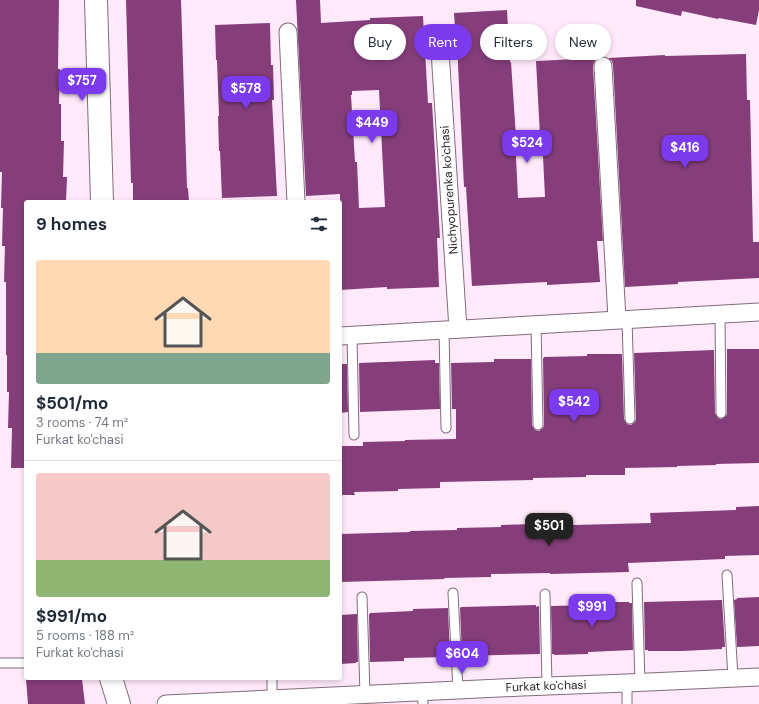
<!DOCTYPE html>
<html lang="en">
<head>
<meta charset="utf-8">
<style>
  body { margin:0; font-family:"DM Sans",sans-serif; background:#f6f6f7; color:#1f2937; height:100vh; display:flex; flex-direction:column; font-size:15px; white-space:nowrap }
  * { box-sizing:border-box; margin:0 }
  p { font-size:13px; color:#747a83 }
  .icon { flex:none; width:22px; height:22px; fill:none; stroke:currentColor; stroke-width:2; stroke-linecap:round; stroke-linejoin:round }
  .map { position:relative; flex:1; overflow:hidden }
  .details { position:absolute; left:24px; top:200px; width:318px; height:480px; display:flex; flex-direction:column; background:#fff; border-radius:4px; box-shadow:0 2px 6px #0003 }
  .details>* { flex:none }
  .hud { position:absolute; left:354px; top:24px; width:345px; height:36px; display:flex; gap:8px }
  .price { position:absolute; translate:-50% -34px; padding:0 9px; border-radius:8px; background:#7c3aed; color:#fff; font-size:13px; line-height:26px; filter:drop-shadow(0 1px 2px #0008) }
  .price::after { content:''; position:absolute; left:50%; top:24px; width:12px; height:9px; margin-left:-6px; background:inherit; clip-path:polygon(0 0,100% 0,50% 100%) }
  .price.current { background:#222; color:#fff }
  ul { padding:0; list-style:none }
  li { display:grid; align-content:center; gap:8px; height:212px; padding:0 12px }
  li+li { border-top:1px solid #e0e1e3 }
  li span { display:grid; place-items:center; height:124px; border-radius:4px; color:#555 }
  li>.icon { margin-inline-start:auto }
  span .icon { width:72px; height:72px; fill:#fffc; stroke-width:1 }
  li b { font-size:17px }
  h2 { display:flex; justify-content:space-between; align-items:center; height:48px; padding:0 12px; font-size:17px }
  .tag { padding:0 14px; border-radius:18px; background:#fff; box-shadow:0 2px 6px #0003; font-size:14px; line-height:36px }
  .tag.current { background:#7c3aed; color:#fff }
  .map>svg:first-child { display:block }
</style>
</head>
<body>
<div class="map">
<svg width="759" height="704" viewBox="0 0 759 704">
  <rect width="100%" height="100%" fill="#ffe9fa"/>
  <!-- building -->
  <g fill="#863e7b" fill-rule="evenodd">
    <polygon points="0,0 59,0 58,69 60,69 59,104 61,104 61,141 64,141 63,177 67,177 66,202 26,202 26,468 11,468 12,428 8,428 9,392 7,392 7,355 6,355 6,282 4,282 5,246 2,246 3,208 1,208 2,172 0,172"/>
    <polygon points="126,0 181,0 187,188 188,188 189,202 133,202 133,183 131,183"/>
    <path d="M296 0H320L321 23 370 20V18L423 16 428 103H432L440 238H437L439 287 387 289V287L340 290V194L306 196ZM379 90 385 207 359 208 357 162H355L351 95H352V91Z"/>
    <polygon points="636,0 759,0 759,10 756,25 719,18 718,19 682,11 681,16 636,6"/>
    <polygon points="507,10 510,62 511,62 516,137 515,137 518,198 545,197 542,136 540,136 536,61 597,58 594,62 593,67 603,241 597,241 600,282 547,285 547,282 472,286 466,187 464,187 457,44 456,44 454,13"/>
    <polygon points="270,23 271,65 273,65 274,100 272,100 277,196 222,198 220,151 219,151 218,116 219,116 217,60 216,60 215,25"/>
    <polygon points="746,54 747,100 750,100 751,145 753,242 759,242 759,278 678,282 678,284 625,287 613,65 612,61 608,58 665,55 665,56"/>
    <polygon points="727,349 759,349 759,463 716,464 716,465 677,466 677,467 625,468 625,475 586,475 586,477 533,478 533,480 440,482 440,488 398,489 398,491 354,492 355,495 340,495 340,446 363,446 363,442 405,441 405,440 456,439 456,409 452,409 451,363 494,362 494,359 531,359 532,425 535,430 539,431 543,428 544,425 543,358 544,358 544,357 587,356 587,354 622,354 624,419 627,424 631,425 635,422 636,419 634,353 714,350 715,413 718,418 721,419 726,416 727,413"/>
    <polygon points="435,360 435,363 439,363 440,409 360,412 359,363"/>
    <polygon points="340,364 347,364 348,412 340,413"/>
    <polygon points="759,506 759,555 725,556 725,559 628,563 629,572 550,574 550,573 491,574 491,577 444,578 445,579 340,582 340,534 410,532 410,531 457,530 457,528 501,527 501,525 535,524 535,526 651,523 650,513 736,510 736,507"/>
    <polygon points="759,597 759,646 737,647 734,600 737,599 737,598"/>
    <polygon points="722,600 725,647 722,647 722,649 682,651 648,651 648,650 645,650 644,602"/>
    <polygon points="596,602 629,602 629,603 632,603 633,650 588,652 588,654 554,655 554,654 552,654 551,606 596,605"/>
    <polygon points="536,605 536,607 539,606 540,654 462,656 460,608 461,607"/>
    <polygon points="448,608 450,656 448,656 448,657 404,658 404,661 370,662 369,614 370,614 370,613 413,611 413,609"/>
    <polygon points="357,614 358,662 356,662 356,663 340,664 340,615"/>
    <polygon points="26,679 82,679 85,704 28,704"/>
  </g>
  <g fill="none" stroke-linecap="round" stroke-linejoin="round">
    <!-- lane casing -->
    <g stroke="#806d7c" stroke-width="11">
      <g id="lane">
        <polyline points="720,314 721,413"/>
        <polyline points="627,319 630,419"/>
        <polyline points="536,324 538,425"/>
        <polyline points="444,330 446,428"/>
        <polyline points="352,335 354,435"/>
        <polyline points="727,575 733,678"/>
        <polyline points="637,583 640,683"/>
        <polyline points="453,593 458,690"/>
        <polyline points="545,594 547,686"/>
        <polyline points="362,597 365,694"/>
        <polyline points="0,663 26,663"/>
        <polyline points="272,678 272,699"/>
        <polyline points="627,683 627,704"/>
        <polyline points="422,691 423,704"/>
      </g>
    </g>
    <!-- street casing -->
    <g stroke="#806d7c" stroke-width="19">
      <g id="street">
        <polyline points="288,32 296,202"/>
        <polyline points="440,51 458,329"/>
        <polyline points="603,66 617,319"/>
        <polyline points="340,336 759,312"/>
        <polyline points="166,704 522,687 627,683 759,677"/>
      </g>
    </g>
    <!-- secondary casing -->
    <g stroke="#806d7c" stroke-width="24">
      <g id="secondary">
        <polyline points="96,0 102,202"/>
        <polyline points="111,678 119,704"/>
      </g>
    </g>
    <!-- lane -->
    <use href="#lane" stroke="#fff" stroke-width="9"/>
    <!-- street -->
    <use href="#street" stroke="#fff" stroke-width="17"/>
    <!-- secondary -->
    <use href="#secondary" stroke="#fff" stroke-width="22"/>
  </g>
  <g text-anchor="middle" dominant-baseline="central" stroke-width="4" stroke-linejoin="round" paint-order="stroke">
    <!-- street labels -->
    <g font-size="12" fill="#271f25" stroke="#fff">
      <text transform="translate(449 190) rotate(-94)">Nichyopurenka ko'chasi</text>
      <text transform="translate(546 686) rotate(-2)">Furkat ko'chasi</text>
    </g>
  </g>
</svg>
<b class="price" style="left:82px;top:102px">$757</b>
<b class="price" style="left:246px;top:110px">$578</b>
<b class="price" style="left:372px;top:144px">$449</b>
<b class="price" style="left:527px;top:164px">$524</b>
<b class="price" style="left:685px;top:169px">$416</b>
<b class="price" style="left:574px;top:423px">$542</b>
<b class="price current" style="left:549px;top:547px">$501</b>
<b class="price" style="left:592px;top:628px">$991</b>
<b class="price" style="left:462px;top:675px">$604</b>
<div class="hud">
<a class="tag">Buy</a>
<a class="tag current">Rent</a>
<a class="tag">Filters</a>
<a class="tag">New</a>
</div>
<section class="details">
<h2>9 homes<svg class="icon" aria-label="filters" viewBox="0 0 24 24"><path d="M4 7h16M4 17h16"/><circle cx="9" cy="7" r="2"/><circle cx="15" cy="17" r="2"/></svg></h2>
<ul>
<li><span style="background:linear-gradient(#ffd9b3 75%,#7fa58c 0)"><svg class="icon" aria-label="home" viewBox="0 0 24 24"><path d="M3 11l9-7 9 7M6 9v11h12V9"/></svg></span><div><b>$501/mo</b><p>3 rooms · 74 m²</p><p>Furkat ko'chasi</p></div></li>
<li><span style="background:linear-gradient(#f6c9c9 70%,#8fb573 0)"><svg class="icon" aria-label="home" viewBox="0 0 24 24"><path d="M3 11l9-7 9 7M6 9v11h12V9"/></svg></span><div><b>$991/mo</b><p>5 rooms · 188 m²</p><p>Furkat ko'chasi</p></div></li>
</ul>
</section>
</div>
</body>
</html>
